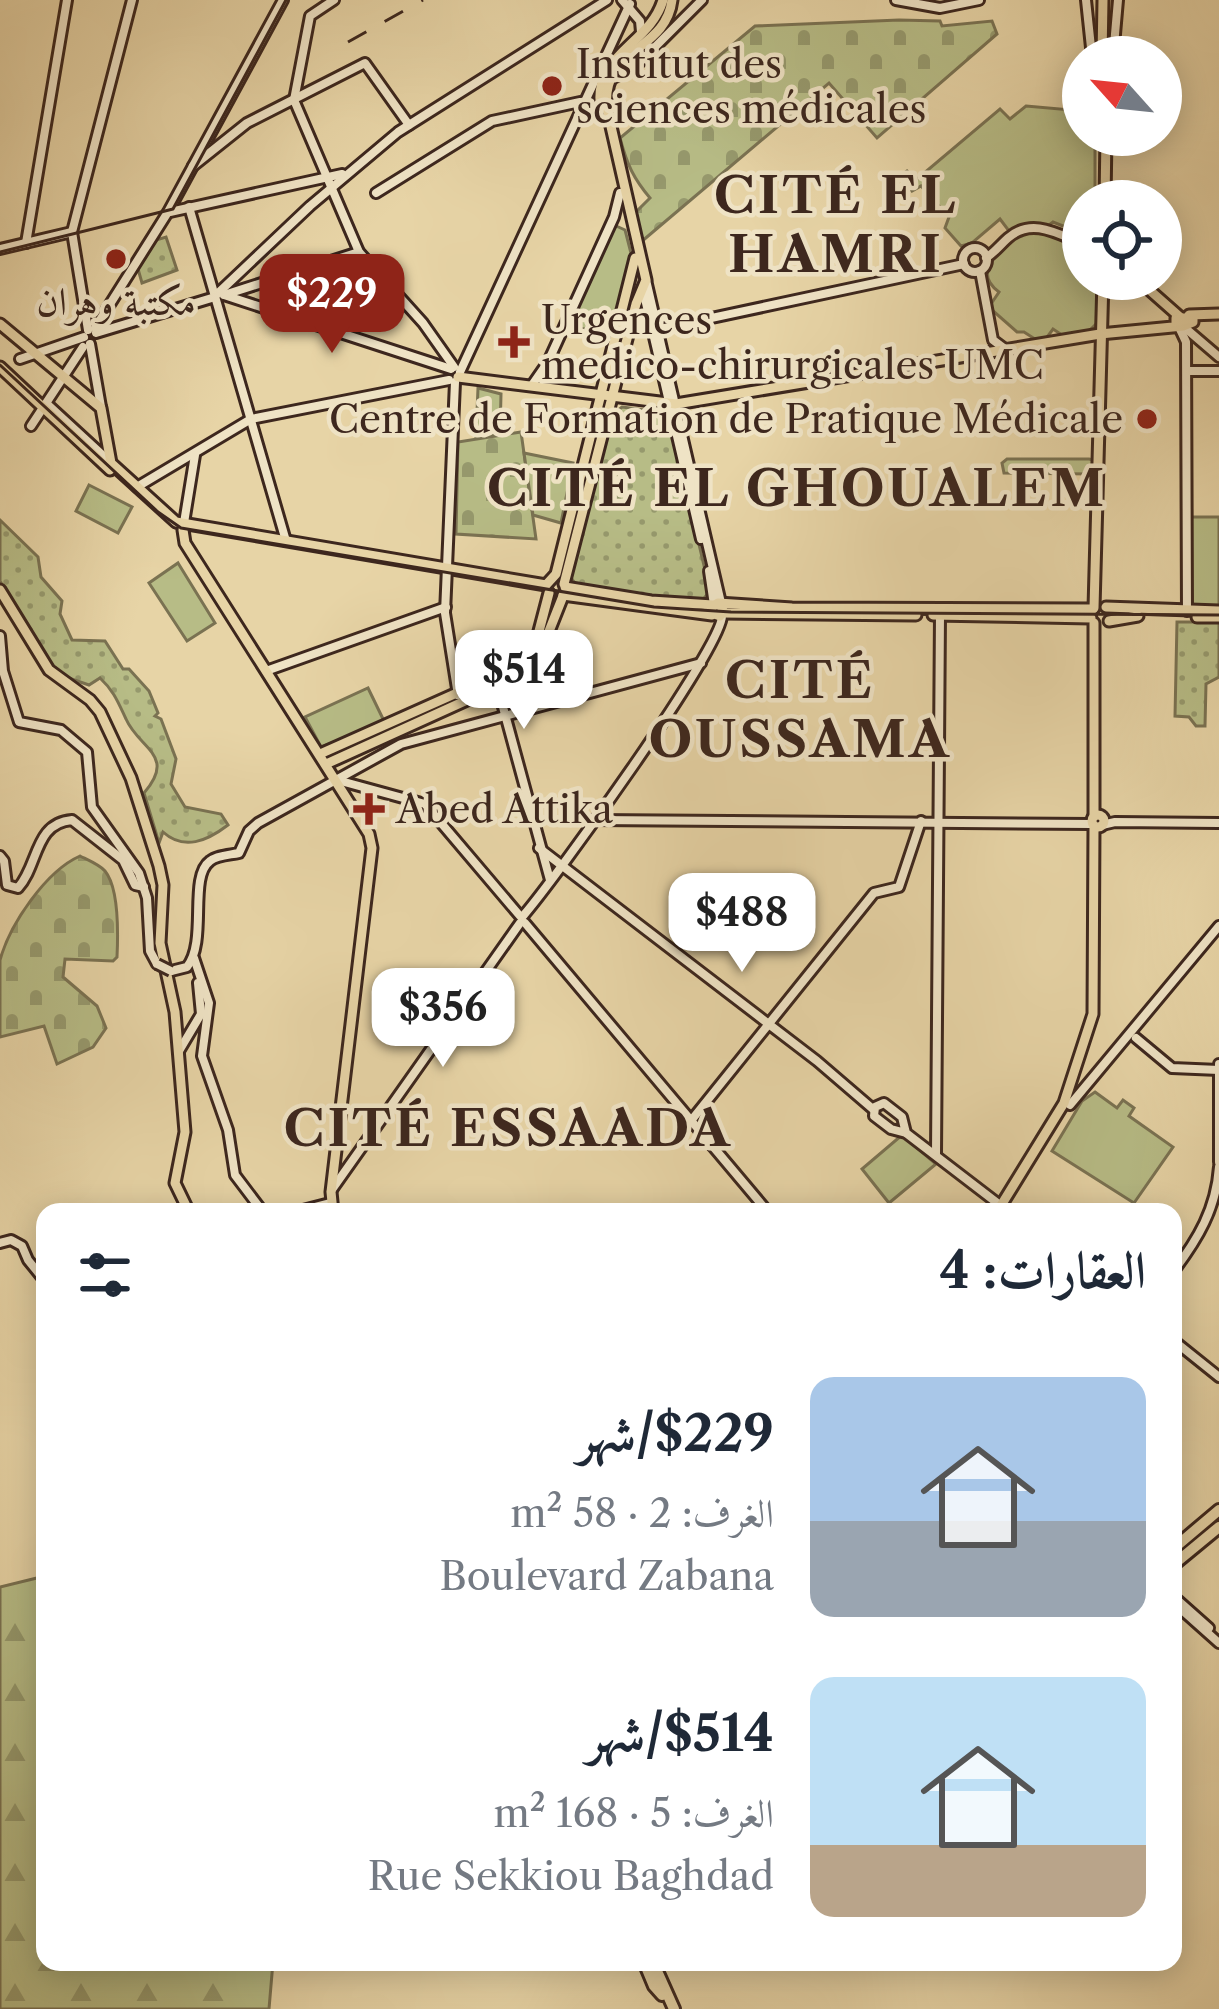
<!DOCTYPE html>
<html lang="ar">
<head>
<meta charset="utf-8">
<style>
  body { margin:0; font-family:"Libre Caslon Text",Amiri,serif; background:#f2f2f3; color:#1f2937; direction:rtl; height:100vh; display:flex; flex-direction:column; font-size:45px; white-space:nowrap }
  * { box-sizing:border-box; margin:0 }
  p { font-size:39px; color:#747a83 }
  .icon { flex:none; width:66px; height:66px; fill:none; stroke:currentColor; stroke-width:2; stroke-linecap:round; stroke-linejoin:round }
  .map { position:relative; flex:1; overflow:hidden; direction:ltr }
  .details { position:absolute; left:36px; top:1203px; width:1146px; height:768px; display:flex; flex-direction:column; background:#fff; border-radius:24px; box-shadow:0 6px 30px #0003; direction:rtl }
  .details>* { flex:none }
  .needle { width:78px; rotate:297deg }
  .buttons { position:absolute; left:1062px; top:36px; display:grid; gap:24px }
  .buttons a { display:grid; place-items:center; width:120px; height:120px; border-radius:50%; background:#fff; box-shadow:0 6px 30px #0003; font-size:60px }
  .price { position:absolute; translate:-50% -102px; padding:0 27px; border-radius:24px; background:#fff; color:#222; font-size:39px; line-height:78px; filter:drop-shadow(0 3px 6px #0008) }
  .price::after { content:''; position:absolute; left:50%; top:72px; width:36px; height:27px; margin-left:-18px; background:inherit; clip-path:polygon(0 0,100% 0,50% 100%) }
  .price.active { background:#8f2418; color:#fff }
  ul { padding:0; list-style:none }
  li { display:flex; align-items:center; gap:36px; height:300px; padding:0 36px }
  li span { display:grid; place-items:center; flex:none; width:336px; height:240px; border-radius:24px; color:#555 }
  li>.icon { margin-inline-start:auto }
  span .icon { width:144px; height:144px; fill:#fffc; stroke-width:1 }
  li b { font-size:51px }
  h2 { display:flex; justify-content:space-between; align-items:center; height:144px; padding:0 36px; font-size:51px }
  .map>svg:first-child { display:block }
</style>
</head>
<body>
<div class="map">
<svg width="1219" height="2009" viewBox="0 0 1219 2009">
  <defs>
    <pattern id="grass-dots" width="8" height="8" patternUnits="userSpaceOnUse" patternTransform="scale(3)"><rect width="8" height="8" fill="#b7bc86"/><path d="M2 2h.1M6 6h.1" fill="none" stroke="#96996d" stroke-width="1.8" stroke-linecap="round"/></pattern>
    <pattern id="forest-firs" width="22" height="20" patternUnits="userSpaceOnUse" patternTransform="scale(3)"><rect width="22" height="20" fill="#b7bc86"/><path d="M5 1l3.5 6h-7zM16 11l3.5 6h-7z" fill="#96996d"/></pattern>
    <pattern id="cemetery-stones" width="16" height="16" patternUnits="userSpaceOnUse" patternTransform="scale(3)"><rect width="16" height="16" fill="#b7bc86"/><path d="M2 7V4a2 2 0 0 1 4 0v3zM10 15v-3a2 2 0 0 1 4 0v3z" fill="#96996d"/></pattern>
  </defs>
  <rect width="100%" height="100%" fill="#e7d4a6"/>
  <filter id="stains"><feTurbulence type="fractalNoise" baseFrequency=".00167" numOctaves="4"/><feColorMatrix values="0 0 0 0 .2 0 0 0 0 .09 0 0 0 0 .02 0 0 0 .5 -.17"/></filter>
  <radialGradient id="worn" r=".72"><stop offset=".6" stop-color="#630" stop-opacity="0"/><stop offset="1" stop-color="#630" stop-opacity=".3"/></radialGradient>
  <!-- grass -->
  <g fill="url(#grass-dots)" stroke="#7a7252" stroke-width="3">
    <polygon points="166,237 177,270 142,283 138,269 156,240"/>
    <polygon points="622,407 668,413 710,591 701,602 576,585 570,576 612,415"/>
    <path d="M0 520 38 557 41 577 62 601 60 614 72 640 105 641 123 669H129L149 691 158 713 155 716 161 719 176 759 171 784 185 807 221 814 228 825C207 841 184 851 163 832L159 843 144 793C177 755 139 749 126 719 118 702 114 691 100 678L89 685 57 674 0 581Z"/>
    <polygon points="1177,622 1219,622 1219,677 1206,684 1205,726 1196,726 1189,717 1175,716"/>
  </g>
  <!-- forest -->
  <polygon fill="url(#forest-firs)" stroke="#7a7252" stroke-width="3" points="41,1577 45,1581 45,1962 273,1962 269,2009 0,2009 0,1587"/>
  <!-- cemetery -->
  <g fill="url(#cemetery-stones)" stroke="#7a7252" stroke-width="3">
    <path d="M899 20 940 21 942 26 992 21 997 34 877 138 829 83 641 242 633 215 650 198C634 179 627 165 620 138L755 26Z"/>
    <polygon points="521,432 536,539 456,534 458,442"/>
    <path d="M80 856C88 860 100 865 105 871 119 888 118 936 117 957L113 961 65 959 63 977 97 1006 106 1028 93 1047 57 1064 44 1026 0 1037C0 1014 0 981 0 960 10 924 46 871 80 856Z"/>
  </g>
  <!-- park -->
  <g fill="#b7bc86" stroke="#7a7252" stroke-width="3">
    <polygon points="1026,106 1083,111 1083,135 1093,135 1095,143 1095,201 1083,201 1083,234 1053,222 1049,225 1031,223 1009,231 1000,219 972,243 961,246 945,228 949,217 921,186 912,191 900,176 907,171 916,180 1000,109 1010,119"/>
    <polygon points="614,225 625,230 633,261 615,331 572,328 568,322"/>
    <path d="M1025 231 1044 232 1083 248V279H1098V322L1088 332 1065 337 1053 329 1045 340 1038 341 1024 332H1017L992 310 991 304 999 292C970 271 1001 244 1025 231Z"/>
    <polygon points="478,388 501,394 500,434 476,437"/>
    <polygon points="524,453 573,463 561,523 533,515"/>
    <polygon points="1007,459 1089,459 1094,460 1094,474 1004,473 1002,463"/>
    <polygon points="89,485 132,507 118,533 76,511"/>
    <polygon points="1190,517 1219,517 1219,606 1189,606"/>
    <polygon points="178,563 215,623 187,641 149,583"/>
    <polygon points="368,688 385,723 321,747 305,717"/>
    <polygon points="1095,1092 1117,1108 1123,1100 1134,1108 1129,1116 1173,1147 1134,1203 1052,1151 1082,1101"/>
    <polygon points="902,1135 936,1164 889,1203 862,1169"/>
  </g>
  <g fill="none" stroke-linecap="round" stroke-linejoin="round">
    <!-- secondary casing -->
    <g stroke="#3d271e" stroke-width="14">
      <g id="secondary">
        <polyline points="334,0 310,16 294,100 359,252 423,323 454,367"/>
        <polyline points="622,0 640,21 641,32"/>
        <polyline points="896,0 940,8 979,0"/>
        <polyline points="1086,0 1092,57"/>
        <polyline points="1113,57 1118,0"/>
        <polyline points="611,79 634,68 702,0"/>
        <polyline points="193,166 247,123 365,63 409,125"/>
        <polyline points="376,193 492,121 580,102"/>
        <polyline points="189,207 286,541"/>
        <polyline points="170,212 342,174"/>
        <polyline points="26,243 67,0"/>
        <circle cx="975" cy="260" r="12"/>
        <polyline points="0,249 72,232"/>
        <path d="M986 258C995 252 1000 245 1008 238 1032 217 1058 234 1083 244"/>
        <polyline points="980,271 993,340 1005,349"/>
        <polyline points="646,280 721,603"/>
        <polyline points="643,290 701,539"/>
        <polyline points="224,295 451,369"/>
        <polyline points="224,295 359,252"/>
        <polyline points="215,296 310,206 398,132 607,0"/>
        <polyline points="618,327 660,329 964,264"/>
        <polyline points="1179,327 1186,342 1187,611"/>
        <polyline points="1184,327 1219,357"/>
        <polyline points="95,328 168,212 283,0"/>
        <polyline points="88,330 72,232 132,0"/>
        <polyline points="96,333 215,297"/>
        <polyline points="90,344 101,407"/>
        <polyline points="20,359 84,337"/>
        <polyline points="1187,371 1219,371"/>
        <polyline points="460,372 630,4"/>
        <polyline points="455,382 445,613 458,695"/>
        <polyline points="532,385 548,362 614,217 620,193"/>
        <polyline points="47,404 110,462"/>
        <polyline points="31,426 83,347"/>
        <polyline points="137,487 251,419 449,380"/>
        <polyline points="183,529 195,455"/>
        <polyline points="709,571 714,605"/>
        <polyline points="0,636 3,671 19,722 61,730 87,752 92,807 139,873 147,898 150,951 157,964"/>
        <polyline points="266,671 446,607"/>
        <polyline points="497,685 550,880"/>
        <polyline points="337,780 425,804 520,916"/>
        <polyline points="593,820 1092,824"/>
        <polyline points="1102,825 1115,822 1219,823"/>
        <polyline points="539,848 817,1061 874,1110"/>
        <path d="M0 856 4 861 7 885 18 888C39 865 34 823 72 820L123 860 135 885 144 887"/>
        <path d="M523 916C553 882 725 644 722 615"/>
        <polyline points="525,923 768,1212"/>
        <polyline points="194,958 209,1003 202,1056 228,1130 235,1175 263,1212"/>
        <path d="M171 971 187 967C208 941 188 877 210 861 217 855 230 855 239 853L249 831 258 823 401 744 701 663"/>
        <polyline points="1136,1038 1172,1068 1219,1070"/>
        <polyline points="179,1051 201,1014 198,983"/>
        <polyline points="1219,1064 1219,1162"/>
        <polyline points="1070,1105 1219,926"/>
        <polyline points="690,1122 874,893 899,887 921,821"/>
        <polyline points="906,1133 902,1117 884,1103 875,1107 874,1116 891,1129 906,1133 1009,1212"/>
        <polyline points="936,1154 940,615"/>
        <polyline points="331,1191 520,923"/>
        <polyline points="295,1212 330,1203"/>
        <polyline points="0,1243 11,1240 22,1246 28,1260 45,1281"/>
        <path d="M1173 1272C1198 1239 1216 1209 1219 1167"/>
        <polyline points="1173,1340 1219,1377"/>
        <polyline points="1173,1596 1209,1628"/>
        <polyline points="1173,1602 1219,1643"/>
      </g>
    </g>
    <!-- primary casing -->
    <g stroke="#3d271e" stroke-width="15">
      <g id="primary">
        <polyline points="1102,57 1103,0"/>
        <path d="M601 109C591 55 650 45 663 0"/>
        <polyline points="1105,201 1106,135"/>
        <polyline points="1137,279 1180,317"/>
        <polyline points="1189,315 1219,314"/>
        <polyline points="0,324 101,408 111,463 176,522 546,585 556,574 635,258"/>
        <polyline points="0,367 110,470"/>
        <polyline points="458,377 676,404 1100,334 1183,326 1193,322 1193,318 1176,318 1176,326"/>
        <polyline points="183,530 185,543 369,834 372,848 331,1192 333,1212"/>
        <path d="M564 584 636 304 646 280 607 109C600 48 666 52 672 0"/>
        <polyline points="565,587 651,601 713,605"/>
        <polyline points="0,590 49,670 90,700 100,712 131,778 159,866 163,885 160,943 175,1012 185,1132 175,1183 189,1212"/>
        <polyline points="563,595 712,615"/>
        <polyline points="723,606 720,616 712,613 712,607 718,603 792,608 1093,609"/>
        <polyline points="1106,607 1219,611"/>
        <polyline points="1094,608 1103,279"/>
        <polyline points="723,613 916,615"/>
        <polyline points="933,615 1091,618"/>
        <polyline points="1197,617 1219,617"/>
        <polyline points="1109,621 1138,616"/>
        <polyline points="1094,623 1094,816"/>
        <polyline points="320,754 504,672 538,635 549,593"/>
        <polyline points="326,764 511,680 542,649 563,596"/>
        <circle cx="1098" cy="821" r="6"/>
        <polyline points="997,1212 1064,1103 1093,1014 1094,826"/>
      </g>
    </g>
    <!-- highway casing -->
    <g stroke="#3d271e" stroke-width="16">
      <g id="highway">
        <polyline points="1173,1549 1219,1510"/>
        <polyline points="1173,1565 1219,1527"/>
        <polyline points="644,1962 654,1986 662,1995"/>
        <polyline points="653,1962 674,2009"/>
      </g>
    </g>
    <!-- secondary -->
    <use href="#secondary" stroke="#efe3c5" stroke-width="8"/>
    <!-- primary -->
    <use href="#primary" stroke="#e7d4a6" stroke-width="9"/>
    <!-- highway -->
    <use href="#highway" stroke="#e7d4a6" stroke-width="10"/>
    <!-- tram -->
    <g stroke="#3d271e" stroke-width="3">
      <polyline points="0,252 173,209 286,0"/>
      <polyline points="0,365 158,512 181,528 654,607 731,612 1219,615"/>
    </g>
    <!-- rail -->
    <polyline stroke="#3d271e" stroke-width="3" stroke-dasharray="21 21" stroke-linecap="butt" points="348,42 423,0"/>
    <!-- secondary-bridge casing -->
    <g stroke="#3d271e" stroke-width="14" stroke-linecap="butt">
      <polyline id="secondary-bridge" points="157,964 171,971"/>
    </g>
    <!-- secondary-bridge -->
    <use href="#secondary-bridge" stroke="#efe3c5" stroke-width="8"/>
  </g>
  <!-- markers -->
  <g fill="#8f2418" stroke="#efe3c5" stroke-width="4.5">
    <circle cx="552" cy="86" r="12"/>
    <circle cx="116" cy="259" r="12"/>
    <path d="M508 324h12v12h12v12h-12v12h-12v-12h-12v-12h12z"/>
    <circle cx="1147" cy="419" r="12"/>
    <path d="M363 791h12v12h12v12h-12v12h-12v-12h-12v-12h12z"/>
  </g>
  <g text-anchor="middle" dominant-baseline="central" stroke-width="9" stroke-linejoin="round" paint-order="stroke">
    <!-- poi labels -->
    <g font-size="39" fill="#3d271e" stroke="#efe3c5" text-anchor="start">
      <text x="576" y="64">Institut des<tspan x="576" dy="45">sciences médicales</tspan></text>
      <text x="116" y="301" text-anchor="middle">مكتبة وهران</text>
      <text x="541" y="320">Urgences<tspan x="541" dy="45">medico-chirurgicales UMC</tspan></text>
      <text x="1123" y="419" text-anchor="end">Centre de Formation de Pratique Médicale</text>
      <text x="396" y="809">Abed Attika</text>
    </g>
    <!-- district labels -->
    <g font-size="51" font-weight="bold" letter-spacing="3" fill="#3d271e" stroke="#efe3c5">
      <text x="836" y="195">CITÉ EL<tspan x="836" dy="59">HAMRI</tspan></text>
      <text x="797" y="488">CITÉ EL GHOUALEM</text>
      <text x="800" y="680">CITÉ<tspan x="800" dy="59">OUSSAMA</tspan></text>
      <text x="508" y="1128">CITÉ ESSAADA</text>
    </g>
  </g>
  <rect width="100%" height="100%" filter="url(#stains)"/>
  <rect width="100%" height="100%" fill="url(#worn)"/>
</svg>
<div class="buttons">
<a><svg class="needle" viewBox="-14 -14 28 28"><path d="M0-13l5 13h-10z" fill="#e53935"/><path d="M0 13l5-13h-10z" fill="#747a83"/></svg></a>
<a><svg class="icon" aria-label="locate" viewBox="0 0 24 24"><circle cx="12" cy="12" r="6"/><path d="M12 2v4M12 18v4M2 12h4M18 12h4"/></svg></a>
</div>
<b class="price active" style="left:332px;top:356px">$229</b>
<b class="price" style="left:524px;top:732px">$514</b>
<b class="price" style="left:742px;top:975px">$488</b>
<b class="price" style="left:443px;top:1070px">$356</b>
<section class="details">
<h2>العقارات: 4<svg class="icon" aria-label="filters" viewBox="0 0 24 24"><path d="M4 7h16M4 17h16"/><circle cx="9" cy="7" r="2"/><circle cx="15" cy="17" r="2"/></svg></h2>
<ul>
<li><span style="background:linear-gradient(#a9c7e8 60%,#9aa5b1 0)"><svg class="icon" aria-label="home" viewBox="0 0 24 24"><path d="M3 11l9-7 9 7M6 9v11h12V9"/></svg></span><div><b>$229/شهر</b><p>الغرف: 2 · 58 m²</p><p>Boulevard Zabana</p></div></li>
<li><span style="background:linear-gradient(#bfe0f5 70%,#b9a48a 0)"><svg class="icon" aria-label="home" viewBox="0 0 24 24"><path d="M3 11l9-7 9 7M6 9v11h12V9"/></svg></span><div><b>$514/شهر</b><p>الغرف: 5 · 168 m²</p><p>Rue Sekkiou Baghdad</p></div></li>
</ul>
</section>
</div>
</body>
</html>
